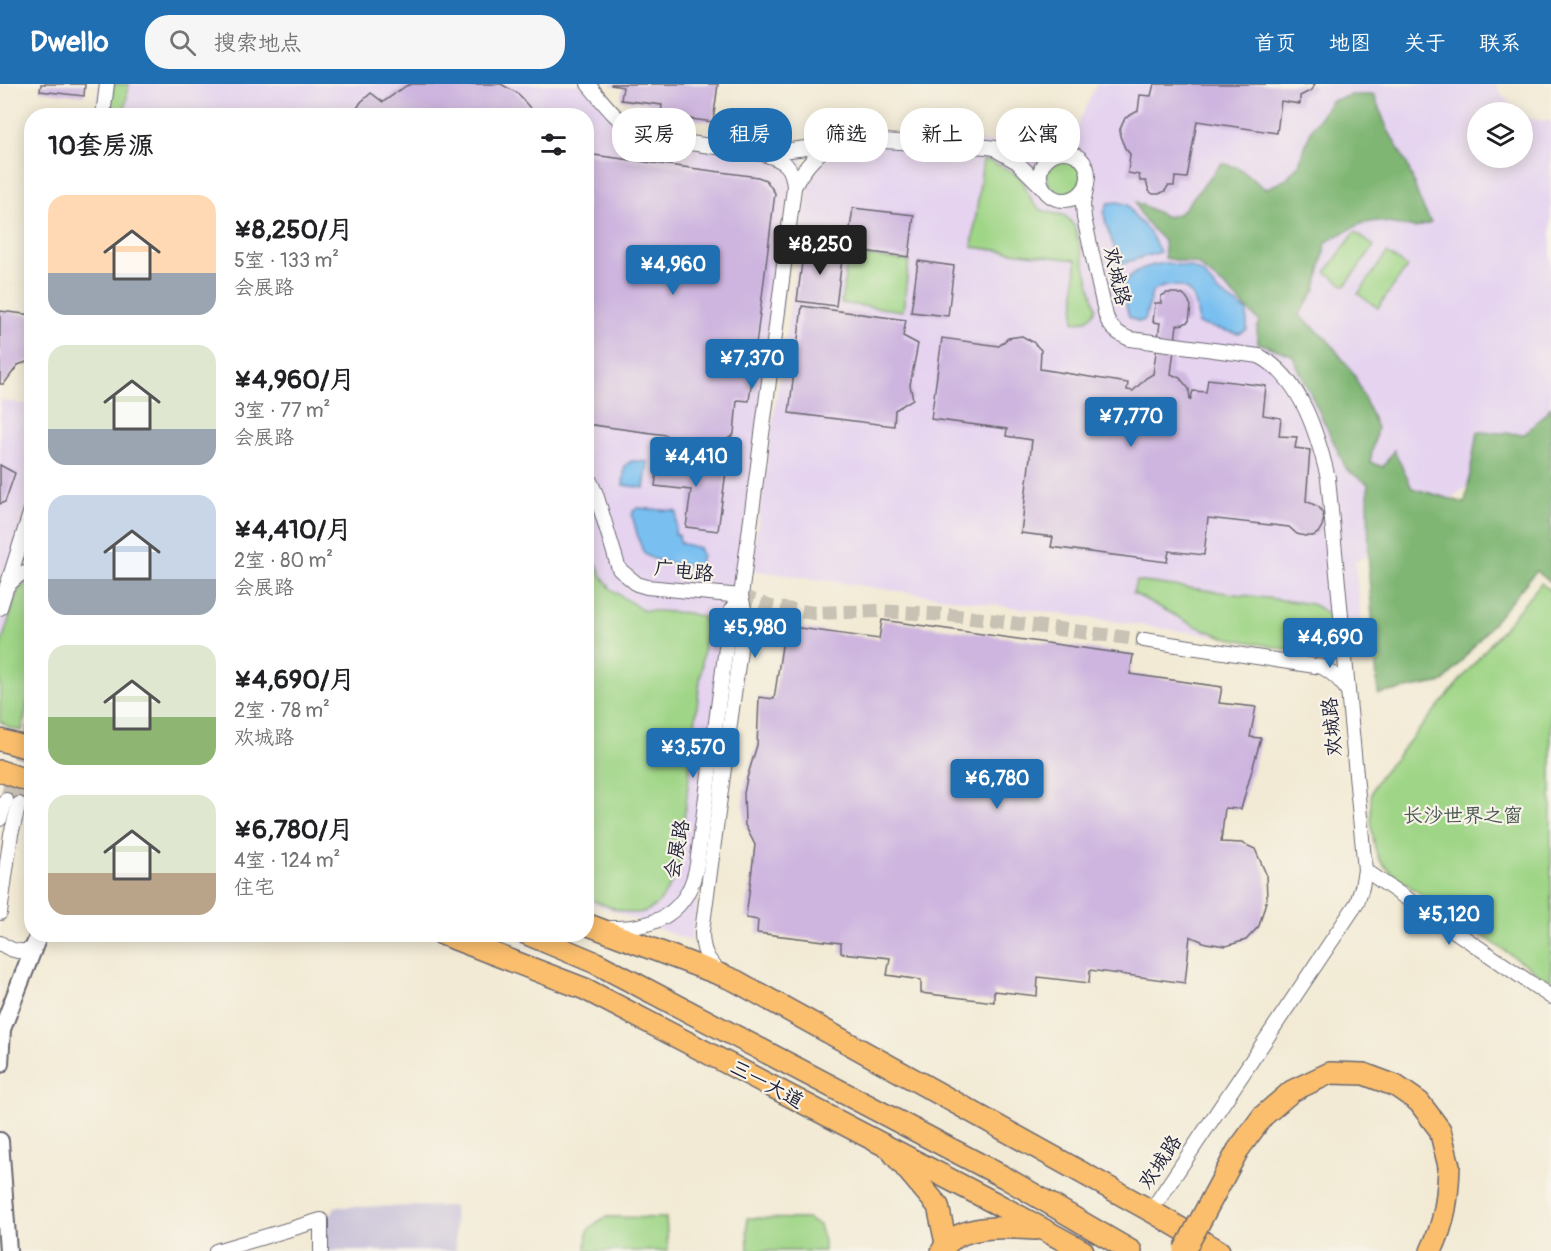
<!DOCTYPE html>
<html lang="zh">
<head>
<meta charset="utf-8">
<style>
  body { margin:0; font-family:Pangolin,"LXGW WenKai TC",sans-serif; background:#f6f6f6; color:#202124; height:100vh; display:flex; flex-direction:column; font-size:22px; white-space:nowrap }
  * { box-sizing:border-box; margin:0 }
  p { font-size:20px; color:#757577 }
  .icon { flex:none; width:33px; height:33px; fill:none; stroke:currentColor; stroke-width:2; stroke-linecap:round; stroke-linejoin:round }
  .map { position:relative; flex:1; overflow:hidden }
  .details { position:absolute; left:24px; top:24px; width:570px; height:834px; display:flex; flex-direction:column; background:#fff; border-radius:24px; box-shadow:0 3px 15px #0003 }
  .details>* { flex:none }
  .hud { position:absolute; left:612px; top:24px; width:570px; height:54px; display:flex; gap:12px }
  .controls { position:absolute; left:1467px; top:18px; display:grid; gap:12px }
  .controls a { display:grid; place-items:center; width:66px; height:66px; border-radius:50%; background:#fff; box-shadow:0 3px 15px #0003; font-size:30px }
  .price { position:absolute; translate:-50% -51px; padding:0 14px; border-radius:6px; background:#1f6fb2; color:#fff; font-size:20px; line-height:39px; filter:drop-shadow(0 2px 3px #0008) }
  .price::after { content:''; position:absolute; left:50%; top:36px; width:18px; height:14px; margin-left:-9px; background:inherit; clip-path:polygon(0 0,100% 0,50% 100%) }
  .price.on { background:#222; color:#fff }
  ul { padding:0; list-style:none }
  li { display:flex; align-items:center; gap:18px; height:150px; padding:0 24px }
  li span { display:grid; place-items:center; flex:none; width:168px; height:120px; border-radius:18px; color:#555 }
  li>.icon { margin-inline-start:auto }
  span .icon { width:72px; height:72px; fill:#fffc; stroke-width:1 }
  li b { font-size:26px }
  h2 { display:flex; justify-content:space-between; align-items:center; height:72px; padding:0 24px; font-size:26px }
  .tag { padding:0 21px; border-radius:24px; background:#fff; box-shadow:0 3px 15px #0003; font-size:21px; line-height:54px }
  .tag.on { background:#1f6fb2; color:#fff }
  header { display:flex; align-items:center; gap:36px; box-sizing:border-box; height:84px; padding:0 30px; background:#1f6fb2; color:#fff }
  header strong { font-size:28px }
  nav { display:flex; gap:33px; margin-inline-start:auto; font-size:21px }
  .search { width:420px; height:54px; background:#f6f6f6; display:flex; align-items:center; gap:15px; box-sizing:border-box; padding:0 21px; border-radius:24px; color:#757577; font-size:22px }
  .map>svg:first-child { display:block }
</style>
</head>
<body>
<header>
<strong>Dwello</strong>
<div class="search"><svg class="icon" aria-label="search" viewBox="0 0 24 24"><circle cx="10" cy="10" r="6"/><path d="M15 15l6 6"/></svg>搜索地点</div>
<nav><a>首页</a><a>地图</a><a>关于</a><a>联系</a></nav>
</header>
<div class="map">
<svg width="1551" height="1167" viewBox="0 0 1551 1167">
  <rect width="100%" height="100%" fill="#f7f3e8"/>
  <filter id="ink" filterUnits="userSpaceOnUse"><feTurbulence type="fractalNoise" baseFrequency=".0167" numOctaves="2"/><feDisplacementMap in="SourceGraphic" scale="12" xChannelSelector="R" yChannelSelector="G"/><feConvolveMatrix kernelMatrix="1 2 1 2 8 2 1 2 1" color-interpolation-filters="sRGB"/></filter>
  <filter id="wash" filterUnits="userSpaceOnUse"><feTurbulence type="fractalNoise" baseFrequency=".008" numOctaves="4" result="noise"/><feDisplacementMap in="SourceGraphic" scale="24" xChannelSelector="R" yChannelSelector="G"/><feGaussianBlur stdDeviation="1.35" result="paint"/><feColorMatrix in="noise" values="0 0 0 0 0 0 0 0 0 0 0 0 0 0 0 0 0 1.4 0 .05"/><feComposite in="paint" operator="in"/></filter>
  <g filter="url(#wash)">
    <rect width="100%" height="100%" fill="#f2ead4"/>
    <!-- built -->
    <g fill="#e5d3f0">
      <polygon points="99,0 599,0 621,26 643,42 663,47 760,62 780,62 806,59 691,857 587,817 586,32 95,32"/>
      <polygon points="1097,0 1495,0 1500,8 1517,28 1478,28 1478,74 1522,74 1523,33 1543,37 1551,37 1551,339 1507,374 1389,459 1355,478 1366,573 751,486 815,56 858,50 892,51 973,56 1042,64 1053,62 1064,56 1075,46"/>
      <polygon points="0,316 31,321 31,620 0,591"/>
    </g>
    <!-- industrial -->
    <polygon fill="#c7c0d8" points="454,1122 456,1167 313,1167 335,1123"/>
    <!-- green -->
    <g fill="#9fd586" stroke="#607c60" stroke-width="1.5">
      <polygon points="113,0 129,0 124,31 109,32"/>
      <path d="M983 75C997 81 1014 85 1023 98 1029 108 1030 119 1040 125 1055 134 1064 123 1075 144L1096 224C1091 235 1086 238 1074 238L1076 176 972 163Z"/>
      <circle cx="1064" cy="92" r="17"/>
      <polygon points="1355,148 1374,162 1345,202 1326,188"/>
      <polygon points="1387,169 1407,183 1378,224 1358,210"/>
      <polygon points="848,170 909,177 903,227 841,219"/>
      <path d="M587 453 601 491 611 505 642 526 688 529 703 533 706 544 679 780C671 801 660 831 633 829 620 828 599 819 587 814Z"/>
      <path d="M1136 497 1312 520C1335 530 1331 542 1335 564L1331 571 1321 572 1224 553 1193 541 1133 509Z"/>
      <polygon points="26,498 31,498 31,603 22,647 10,644 0,637 0,564 18,506"/>
      <path d="M1541 499 1551 507V898L1399 795C1392 788 1384 783 1379 775 1372 762 1369 722 1372 708 1373 703 1376 699 1378 695Z"/>
      <path d="M606 1133 666 1134 668 1167H586C586 1145 587 1144 606 1133Z"/>
      <polygon points="747,1134 807,1135 819,1141 824,1157 824,1167 748,1167"/>
    </g>
    <!-- forest -->
    <path fill="#7fb673" stroke="#506c57" stroke-width="1.5" d="M1352 11H1374L1387 44 1408 82 1420 117 1431 139 1415 144 1377 137 1360 140 1326 158 1316 205 1299 231 1327 255 1354 290 1377 344 1370 378 1383 383 1394 366 1412 404 1465 419 1477 348 1525 350 1551 323V498L1536 487 1444 598 1378 610 1369 494 1368 400 1347 386 1292 271 1258 259 1257 244 1260 238 1226 204 1197 180 1165 174 1164 157C1152 144 1140 136 1136 118L1167 133 1180 129 1222 79 1239 84 1265 105 1285 96 1299 80 1311 46 1331 17Z"/>
    <!-- water -->
    <g fill="#79c0f1" stroke="#4e7196" stroke-width="1.5">
      <polygon points="1118,118 1128,121 1135,133 1149,147 1160,168 1120,180 1106,140 1104,129 1108,119"/>
      <path d="M1166 179 1191 183 1203 189 1217 207 1247 227V246L1239 250 1198 240C1198 223 1195 204 1176 202 1166 201 1160 203 1152 208L1145 236 1139 238 1129 233 1123 209V200C1136 184 1146 182 1166 179Z"/>
      <polygon points="633,377 648,378 644,404 623,401 625,382 630,378"/>
      <path d="M638 424 675 427 677 429 675 450 679 451 680 459 699 464 702 471 698 482C686 481 655 478 646 471 640 467 635 440 632 431L634 426Z"/>
    </g>
    <g id="blocks">
      <!-- building -->
      <g fill="#ceb5df">
        <polygon points="41,0 85,0 84,12 40,7"/>
        <polygon points="412,0 501,0 517,9 537,32 352,32 361,18 371,9 383,18 406,2"/>
        <polygon points="611,0 718,0 713,38 661,31 662,21 621,16 623,3 611,1"/>
        <polygon points="1154,0 1315,0 1312,6 1300,12 1300,20 1281,17 1277,49 1197,37 1187,94 1175,93 1174,102 1168,102 1165,107 1159,110 1153,110 1149,107 1146,97 1140,97 1139,91 1128,89 1130,70 1125,64 1120,52 1120,45 1125,34 1138,27 1140,11 1151,12"/>
        <polygon points="586,70 758,93 766,96 775,109 749,317 737,316 734,350 715,365 671,360 666,351 586,340"/>
        <polygon points="853,124 914,131 909,173 847,165"/>
        <polygon points="804,163 843,168 836,222 797,217"/>
        <polygon points="918,177 954,182 948,232 911,228"/>
        <polygon points="1167,209 1177,209 1183,211 1188,216 1191,222 1189,237 1184,240 1177,241 1171,290 1180,294 1189,305 1190,317 1193,307 1206,308 1208,295 1266,302 1263,331 1281,334 1279,352 1297,353 1295,364 1310,366 1306,417 1319,423 1322,428 1324,434 1322,442 1318,449 1313,452 1305,452 1297,450 1289,443 1208,434 1204,471 1169,467 1167,478 1051,463 1053,453 1021,449 1032,356 1006,352 1007,345 931,335 942,254 999,262 1008,254 1022,252 1033,258 1041,266 1040,285 1128,299 1127,306 1133,307 1146,294 1153,290 1160,239 1153,238 1155,219 1161,219 1161,212"/>
        <polygon points="802,222 906,236 903,252 918,260 910,301 913,315 895,326 894,342 789,329"/>
        <polygon points="0,227 32,231 32,276 18,281 4,300 0,300"/>
        <polygon points="659,371 727,380 718,447 686,443 691,406 655,402"/>
        <polygon points="0,381 15,389 5,418 0,420"/>
        <polygon points="882,536 1133,571 1130,590 1222,603 1219,619 1256,623 1250,653 1261,654 1241,725 1225,724 1221,758 1242,759 1255,765 1266,790 1267,814 1259,842 1246,856 1226,862 1206,859 1190,852 1185,899 1090,886 1089,899 1038,893 1037,912 994,907 994,918 921,909 921,896 887,891 890,874 841,869 841,859 757,849 758,836 746,834 755,761 745,741 744,709 747,694 757,661 759,613 774,615 785,542 879,555"/>
      </g>
    </g>
  </g>
  <g filter="url(#ink)">
    <use href="#blocks" fill-opacity="0" stroke="#6b6871" stroke-width="1.5"/>
    <g fill="none" stroke-linecap="round" stroke-linejoin="round">
      <!-- minor-tunnel -->
      <g stroke="#c8c2b5" stroke-width="14" stroke-dasharray="14 7" stroke-linecap="butt">
        <polyline points="741,512 771,523 815,529 879,527 950,531 1144,556"/>
        <polyline points="6,716 32,639"/>
        <polyline points="19,720 32,680"/>
      </g>
      <!-- minor casing -->
      <g stroke="#6b6871" stroke-width="16">
        <g id="minor">
          <path d="M588 0C605 21 619 40 644 52L763 70C784 76 793 81 794 104L741 512 745 529 702 847C702 865 706 875 719 887"/>
          <polyline points="103,32 107,0"/>
          <polyline points="998,67 1017,78 1043,104"/>
          <circle cx="1064" cy="92" r="24"/>
          <polyline points="768,69 866,56 987,63 1037,69 1059,68"/>
          <path d="M1087 100 1083 120 1084 134 1106 232C1110 244 1118 250 1130 255L1259 272C1301 293 1318 352 1328 394L1365 786 1362 803 1357 819 1151 1127"/>
          <path d="M794 103C802 86 814 73 829 61"/>
          <polyline points="586,394 590,397 596,410 619,485 637,500 647,503 741,512"/>
          <polyline points="7,502 19,491 32,487"/>
          <polyline points="0,524 32,423"/>
          <path d="M1144 556 1322 583C1333 589 1340 595 1347 606"/>
          <polyline points="0,735 6,716"/>
          <polyline points="1365,786 1551,913"/>
          <polyline points="0,829 11,750 19,720"/>
          <path d="M611 844C656 845 689 828 697 780L731 526 741 512"/>
          <path d="M0 859C10 866 22 871 33 864"/>
          <polyline points="216,1167 321,1136 321,1167"/>
        </g>
      </g>
      <!-- tertiary casing -->
      <g stroke="#6b6871" stroke-width="20">
        <g id="tertiary">
          <polyline points="0,980 2,945 39,850"/>
          <polyline points="0,1057 8,1167"/>
        </g>
      </g>
      <!-- trunk casing -->
      <g stroke="#6b6871" stroke-width="24">
        <g id="trunk">
          <polyline points="0,656 32,665"/>
          <polyline points="0,687 32,698"/>
          <polyline points="586,840 724,892 736,897 1151,1127 1219,1167"/>
          <polyline points="442,850 585,905 995,1119 1083,1167"/>
          <polyline points="527,850 596,879 1004,1093 1131,1167"/>
          <polyline points="894,1070 938,1122 946,1159"/>
          <path d="M942 1167C956 1139 1009 1143 1036 1145"/>
          <path d="M1431 1167C1445 1139 1448 1112 1449 1082"/>
        </g>
      </g>
      <!-- minor -->
      <use href="#minor" stroke="#fff" stroke-width="14"/>
      <!-- tertiary -->
      <use href="#tertiary" stroke="#fff" stroke-width="16"/>
      <!-- trunk -->
      <use href="#trunk" stroke="#fabe6d" stroke-width="21"/>
      <!-- trunk-bridge casing -->
      <g stroke="#6b6871" stroke-width="24" stroke-linecap="butt">
        <polyline id="trunk-bridge" points="1184,1167 1238,1066 1263,1032 1292,1007 1330,989 1364,990 1396,1002 1419,1018 1440,1046 1449,1082"/>
      </g>
      <!-- trunk-bridge -->
      <use href="#trunk-bridge" stroke="#fabe6d" stroke-width="21"/>
    </g>
  </g>
  <g text-anchor="middle" dominant-baseline="central" stroke-width="4.5" stroke-linejoin="round" paint-order="stroke">
    <!-- street labels -->
    <g font-size="20" fill="#22223b" stroke="#f7f3e8">
      <text transform="translate(1117 192) rotate(77)">欢城路</text>
      <text transform="translate(684 487) rotate(6)">广电路</text>
      <text transform="translate(1332 643) rotate(-95)">欢城路</text>
      <text transform="translate(677 765) rotate(-79)">会展路</text>
      <text transform="translate(767 1000) rotate(28)">三一大道</text>
      <text transform="translate(1160 1078) rotate(-56)">欢城路</text>
    </g>
    <!-- park labels -->
    <g font-size="20" fill="#485852" stroke="#f7f3e8">
      <text x="1463" y="731">长沙世界之窗</text>
    </g>
  </g>
</svg>
<div class="controls">
<a><svg class="icon" aria-label="layers" viewBox="0 0 24 24"><path d="M12 4l9 5-9 5-9-5zM3 14l9 5 9-5"/></svg></a>
</div>
<b class="price on" style="left:820px;top:192px">¥8,250</b>
<b class="price" style="left:673px;top:212px">¥4,960</b>
<b class="price" style="left:752px;top:306px">¥7,370</b>
<b class="price" style="left:1131px;top:364px">¥7,770</b>
<b class="price" style="left:696px;top:404px">¥4,410</b>
<b class="price" style="left:755px;top:575px">¥5,980</b>
<b class="price" style="left:1330px;top:585px">¥4,690</b>
<b class="price" style="left:693px;top:695px">¥3,570</b>
<b class="price" style="left:997px;top:726px">¥6,780</b>
<b class="price" style="left:1449px;top:862px">¥5,120</b>
<div class="hud">
<a class="tag">买房</a>
<a class="tag on">租房</a>
<a class="tag">筛选</a>
<a class="tag">新上</a>
<a class="tag">公寓</a>
</div>
<section class="details">
<h2>10套房源<svg class="icon" aria-label="filters" viewBox="0 0 24 24"><path d="M4 7h16M4 17h16"/><circle cx="9" cy="7" r="2"/><circle cx="15" cy="17" r="2"/></svg></h2>
<ul>
<li><span style="background:linear-gradient(#ffd9b3 65%,#9aa5b1 0)"><svg class="icon" aria-label="home" viewBox="0 0 24 24"><path d="M3 11l9-7 9 7M6 9v11h12V9"/></svg></span><div><b>¥8,250/月</b><p>5室 · 133 m²</p><p>会展路</p></div></li>
<li><span style="background:linear-gradient(#dfe7d0 70%,#9aa5b1 0)"><svg class="icon" aria-label="home" viewBox="0 0 24 24"><path d="M3 11l9-7 9 7M6 9v11h12V9"/></svg></span><div><b>¥4,960/月</b><p>3室 · 77 m²</p><p>会展路</p></div></li>
<li><span style="background:linear-gradient(#c9d6e8 70%,#9aa5b1 0)"><svg class="icon" aria-label="home" viewBox="0 0 24 24"><path d="M3 11l9-7 9 7M6 9v11h12V9"/></svg></span><div><b>¥4,410/月</b><p>2室 · 80 m²</p><p>会展路</p></div></li>
<li><span style="background:linear-gradient(#dfe7d0 60%,#8fb573 0)"><svg class="icon" aria-label="home" viewBox="0 0 24 24"><path d="M3 11l9-7 9 7M6 9v11h12V9"/></svg></span><div><b>¥4,690/月</b><p>2室 · 78 m²</p><p>欢城路</p></div></li>
<li><span style="background:linear-gradient(#dfe7d0 65%,#b9a48a 0)"><svg class="icon" aria-label="home" viewBox="0 0 24 24"><path d="M3 11l9-7 9 7M6 9v11h12V9"/></svg></span><div><b>¥6,780/月</b><p>4室 · 124 m²</p><p>住宅</p></div></li>
</ul>
</section>
</div>
</body>
</html>
